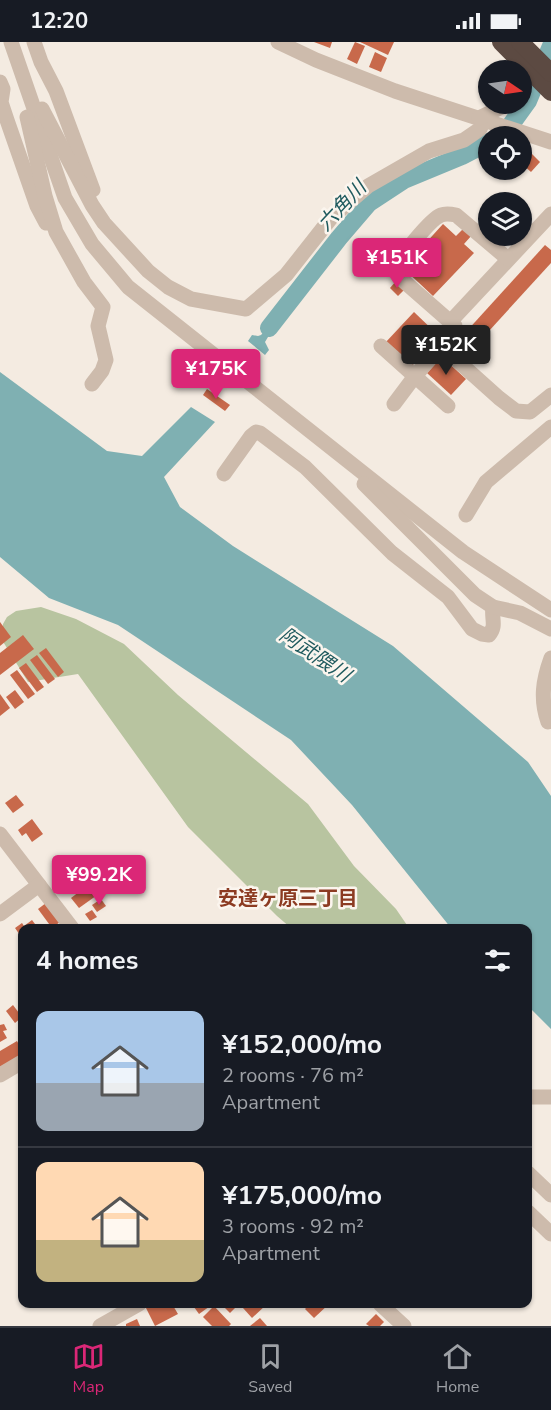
<!DOCTYPE html>
<html lang="en">
<head>
<meta charset="utf-8">
<style>
  body { margin:0; font-family:"Nunito Sans","Noto Sans JP",sans-serif; background:#242831; color:#f1f3f6; height:100vh; display:flex; flex-direction:column; font-size:22px; white-space:nowrap }
  * { box-sizing:border-box; margin:0 }
  p { font-size:20px; color:#9ea1a6 }
  .icon { flex:none; width:33px; height:33px; fill:none; stroke:currentColor; stroke-width:2; stroke-linecap:round; stroke-linejoin:round }
  .map { position:relative; flex:1; overflow:hidden }
  .details { position:absolute; left:18px; top:882px; width:514px; height:384px; display:flex; flex-direction:column; background:#171b24; border-radius:12px; box-shadow:0 2px 4px #0004 }
  .details>* { flex:none }
  .needle { width:39px; rotate:103deg }
  .buttons { position:absolute; left:478px; top:18px; display:grid; gap:12px }
  .buttons a { display:grid; place-items:center; width:54px; height:54px; border-radius:50%; background:#171b24; box-shadow:0 2px 4px #0004; font-size:30px }
  .price { position:absolute; translate:-50% -51px; padding:0 14px; border-radius:6px; background:#db2777; color:#fff; font-size:20px; line-height:39px; filter:drop-shadow(0 2px 3px #0008) }
  .price::after { content:''; position:absolute; left:50%; top:36px; width:18px; height:14px; margin-left:-9px; background:inherit; clip-path:polygon(0 0,100% 0,50% 100%) }
  .price.current { background:#222; color:#fff }
  ul { padding:0; list-style:none }
  li { display:flex; align-items:center; gap:18px; height:150px; padding:0 18px }
  li+li { border-top:2px solid #363941 }
  li span { display:grid; place-items:center; flex:none; width:168px; height:120px; border-radius:12px; color:#555 }
  li>.icon { margin-inline-start:auto }
  span .icon { width:72px; height:72px; fill:#fffc; stroke-width:1 }
  li b { font-size:26px }
  h2 { display:flex; justify-content:space-between; align-items:center; height:72px; padding:0 18px; font-size:26px }
  .status { display:flex; justify-content:space-between; align-items:center; height:42px; padding:0 30px; background:#171b24; direction:ltr }
  .status svg { height:16px; fill:currentColor }
  .tabs { display:flex; justify-content:space-around; align-items:center; height:84px; border-top:2px solid #363941; background:#171b24; font-size:16px; color:#9ea1a6 }
  .tabs a { display:grid; justify-items:center; gap:3px }
  .tabs .current { color:#db2777 }
  .map>svg:first-child { display:block }
</style>
</head>
<body>
<div class="status"><b>12:20</b><svg viewBox="0 0 49 12"><path d="M0 12V9h3v3zM5 12V6h3v6zM10 12V3h3v9zM15 12V0h3v12zM26 1h20v11H26zM47 4h2v5h-2z"/></svg></div>
<div class="map">
<svg width="551" height="1284" viewBox="0 0 551 1284">
  <rect width="100%" height="100%" fill="#f4ebe1"/>
  <!-- green -->
  <polygon fill="#b8c4a0" points="41,565 76,577 124,602 178,653 308,762 354,824 396,867 409,886 291,886 277,874 188,785 78,632 28,640 2,598 3,582 7,575 16,569"/>
  <!-- water -->
  <g fill="#7fb0b2">
    <polygon points="286,265 265,300 269,308 265,313 248,299 252,293 258,294 261,293"/>
    <polygon points="0,330 107,409 142,414 191,365 215,380 164,435 180,465 233,504 393,604 528,720 551,754 551,987 528,964 528,886 451,886 352,763 291,698 118,583 49,556 0,515"/>
  </g>
  <g fill="none" stroke-linecap="round" stroke-linejoin="round">
    <!-- river -->
    <g stroke="#7fb0b2" stroke-width="18">
      <polyline points="499,94 505,91 528,59 551,4"/>
      <polyline points="269,286 339,196 369,161 404,138 462,114 489,100"/>
    </g>
  </g>
  <!-- building -->
  <g fill="#c8694b">
    <polygon points="314,0 332,0 330,6"/>
    <polygon points="355,0 365,4 357,22 347,17"/>
    <polygon points="360,0 394,0 388,13"/>
    <polygon points="375,10 387,16 381,30 369,25"/>
    <polygon points="530,110 540,120 531,130 522,122 522,119"/>
    <polygon points="443,182 456,194 464,186 472,193 464,202 474,211 433,254 403,226"/>
    <polygon points="545,203 551,208 551,221 467,313 455,302"/>
    <polygon points="396,239 405,247 398,254 390,246"/>
    <polygon points="414,270 439,294 411,325 385,301"/>
    <polygon points="442,315 466,337 451,353 427,331"/>
    <polygon points="207,347 230,363 225,369 203,353"/>
    <polygon points="0,580 11,595 0,604"/>
    <polygon points="23,593 34,607 0,633 0,611"/>
    <polygon points="46,606 64,630 58,635 39,611"/>
    <polygon points="37,613 55,637 48,642 30,618"/>
    <polygon points="26,621 44,645 37,650 19,626"/>
    <polygon points="17,628 35,652 28,657 10,633"/>
    <polygon points="15,648 24,660 15,667 6,655"/>
    <polygon points="0,652 10,666 0,674"/>
    <polygon points="16,753 24,763 13,771 5,761"/>
    <polygon points="32,777 43,792 32,800 26,791 22,794 18,788"/>
    <polygon points="92,840 100,851 79,866 71,856"/>
    <polygon points="101,857 106,864 97,870 92,863"/>
    <polygon points="46,861 60,880 52,886 38,867"/>
    <polygon points="92,868 97,875 90,879 85,872"/>
    <polygon points="32,878 38,886 22,886 22,896 15,886 22,881 24,884"/>
    <polygon points="13,963 22,975 15,981 6,969"/>
    <polygon points="4,982 7,988 3,989 7,996 0,1000 0,983"/>
    <polygon points="17,999 22,1008 22,1013 0,1026 0,1009"/>
    <polygon points="155,1262 172,1262 178,1272 155,1284 146,1266"/>
    <polygon points="199,1262 213,1262 199,1272 194,1265"/>
    <polygon points="221,1262 235,1262 237,1264 230,1271"/>
    <polygon points="247,1262 267,1262 252,1276 243,1266"/>
    <polygon points="310,1262 329,1262 314,1276 305,1267"/>
    <polygon points="214,1264 231,1282 229,1284 212,1284 203,1275"/>
    <polygon points="376,1272 384,1280 380,1284 369,1284 366,1282"/>
    <polygon points="260,1276 267,1284 250,1284"/>
    <polygon points="137,1277 140,1284 126,1284 126,1282"/>
  </g>
  <g fill="none" stroke-linecap="round" stroke-linejoin="round">
    <!-- minor -->
    <g stroke="#cdbbac" stroke-width="15">
      <polyline points="11,0 65,156 92,202 128,245 463,510 551,568"/>
      <polyline points="34,0 41,20 56,49 93,148"/>
      <polyline points="278,0 316,18 395,49 551,100"/>
      <polyline points="0,40 3,47 1,60 7,78 37,164 46,181"/>
      <polyline points="42,67 92,163 104,181 148,229 168,245 191,257 246,267 286,233 331,176 368,144 429,109 464,98 480,87 484,78"/>
      <polyline points="27,75 45,154 56,190 84,240 103,265 98,284 106,318 102,329 92,342"/>
      <polyline points="479,76 508,62"/>
      <polyline points="450,280 551,172"/>
      <polyline points="381,304 448,364"/>
      <polyline points="441,304 499,356 516,369 530,370 551,353"/>
      <path d="M394 362 415 334 455 288V284L399 235 396 228C397 217 431 177 441 173 446 171 451 172 456 173L508 217"/>
      <path d="M224 432 251 394 256 390 260 391 305 425 392 511 448 555 472 587 482 592 489 593C497 584 491 576 493 565"/>
      <polyline points="364,442 475,553 493,565 520,571 551,587"/>
      <polyline points="466,473 486,440 551,385"/>
      <path d="M548 680C540 657 543 638 551 616"/>
      <polyline points="0,792 72,886"/>
      <polyline points="0,872 39,843"/>
      <polyline points="0,1033 22,1020"/>
      <polyline points="528,1055 551,1055"/>
      <polyline points="528,1131 551,1153"/>
      <polyline points="528,1170 551,1192"/>
      <polyline points="380,1262 404,1284"/>
      <polyline points="100,1284 139,1262"/>
    </g>
    <!-- highway -->
    <g stroke="#5c4a42" stroke-width="18">
      <polyline points="501,0 551,50"/>
      <polyline points="520,0 551,31"/>
    </g>
  </g>
  <g text-anchor="middle" dominant-baseline="central" stroke-width="5" stroke-linejoin="round" paint-order="stroke">
    <!-- water labels -->
    <g font-size="20" font-style="italic" fill="#1f5a5e" stroke="#fbf5ee">
      <text transform="translate(342 164) rotate(-47)">六角川</text>
      <text transform="translate(315 613) rotate(34)">阿武隈川</text>
    </g>
    <!-- neighbourhood labels -->
    <g font-size="20" font-weight="bold" fill="#8c3b22" stroke="#fbf5ee">
      <text x="288" y="856">安達ヶ原三丁目</text>
    </g>
  </g>
</svg>
<div class="buttons">
<a><svg class="needle" viewBox="-14 -14 28 28"><path d="M0-13l5 13h-10z" fill="#e53935"/><path d="M0 13l5-13h-10z" fill="#9ea1a6"/></svg></a>
<a><svg class="icon" aria-label="locate" viewBox="0 0 24 24"><circle cx="12" cy="12" r="6"/><path d="M12 2v4M12 18v4M2 12h4M18 12h4"/></svg></a>
<a><svg class="icon" aria-label="layers" viewBox="0 0 24 24"><path d="M12 4l9 5-9 5-9-5zM3 14l9 5 9-5"/></svg></a>
</div>
<b class="price" style="left:397px;top:247px">¥151K</b>
<b class="price current" style="left:446px;top:334px">¥152K</b>
<b class="price" style="left:216px;top:358px">¥175K</b>
<b class="price" style="left:99px;top:864px">¥99.2K</b>
<section class="details">
<h2>4 homes<svg class="icon" aria-label="filters" viewBox="0 0 24 24"><path d="M4 7h16M4 17h16"/><circle cx="9" cy="7" r="2"/><circle cx="15" cy="17" r="2"/></svg></h2>
<ul>
<li><span style="background:linear-gradient(#a9c7e8 60%,#9aa5b1 0)"><svg class="icon" aria-label="home" viewBox="0 0 24 24"><path d="M3 11l9-7 9 7M6 9v11h12V9"/></svg></span><div><b>¥152,000/mo</b><p>2 rooms · 76 m²</p><p>Apartment</p></div></li>
<li><span style="background:linear-gradient(#ffd9b3 65%,#c2b280 0)"><svg class="icon" aria-label="home" viewBox="0 0 24 24"><path d="M3 11l9-7 9 7M6 9v11h12V9"/></svg></span><div><b>¥175,000/mo</b><p>3 rooms · 92 m²</p><p>Apartment</p></div></li>
</ul>
</section>
</div>
<nav class="tabs">
<a class="current"><svg class="icon" aria-label="map" viewBox="0 0 24 24"><path d="M3 6l6-2 6 2 6-2v14l-6 2-6-2-6 2zM9 4v14M15 6v14"/></svg>Map</a>
<a><svg class="icon" aria-label="saved" viewBox="0 0 24 24"><path d="M7 4h10v16l-5-4-5 4z"/></svg>Saved</a>
<a><svg class="icon" aria-label="home" viewBox="0 0 24 24"><path d="M3 11l9-7 9 7M6 9v11h12V9"/></svg>Home</a>
</nav>
</body>
</html>
